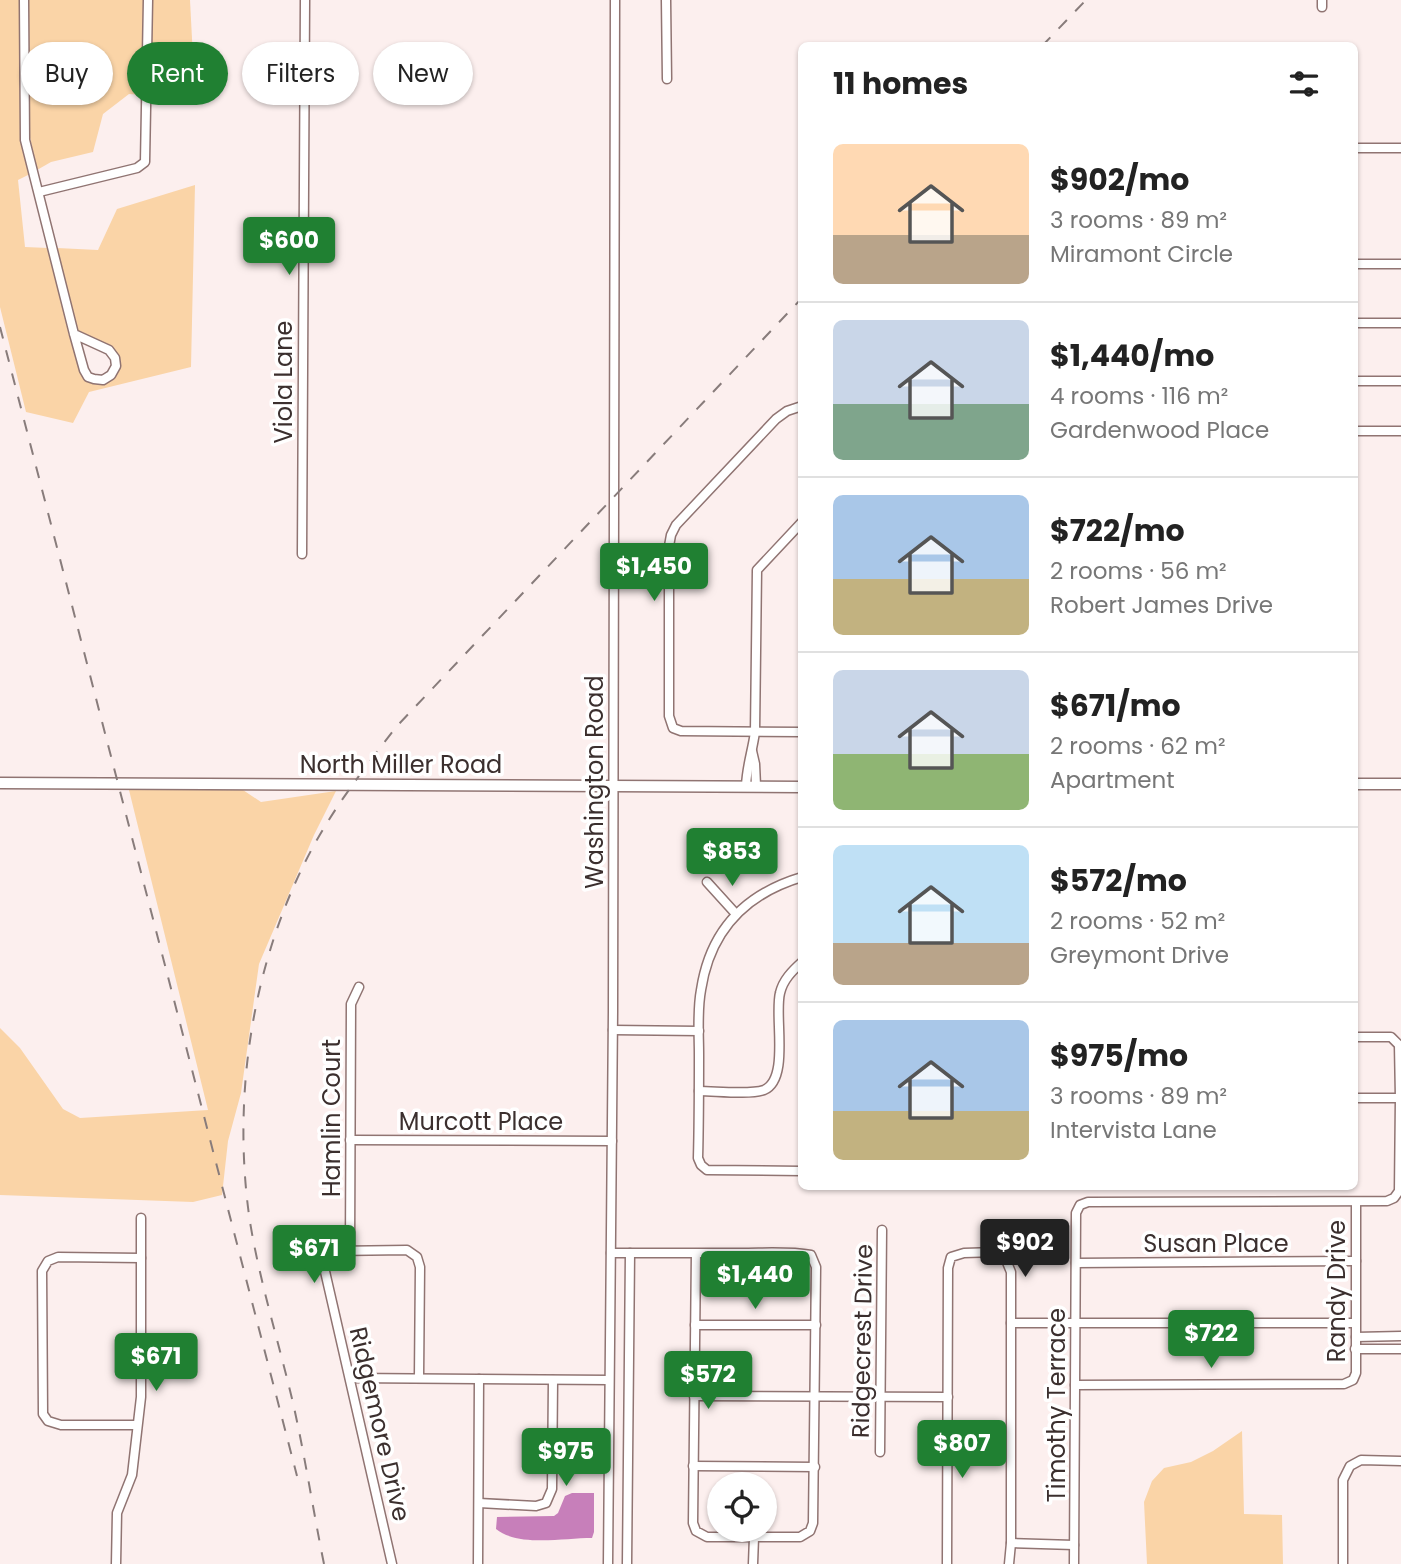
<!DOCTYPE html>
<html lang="en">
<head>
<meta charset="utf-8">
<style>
  body { margin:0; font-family:Poppins,sans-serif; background:#f2f2f2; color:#222; height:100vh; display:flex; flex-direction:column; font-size:26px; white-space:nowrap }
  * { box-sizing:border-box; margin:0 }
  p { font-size:23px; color:#767676 }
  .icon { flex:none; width:38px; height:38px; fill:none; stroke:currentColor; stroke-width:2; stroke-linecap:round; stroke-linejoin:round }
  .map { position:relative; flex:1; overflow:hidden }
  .sheet { position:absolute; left:798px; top:42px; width:560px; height:1148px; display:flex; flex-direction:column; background:#fff; border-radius:10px; box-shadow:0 2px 5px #0004 }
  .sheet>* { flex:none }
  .guide { position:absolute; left:21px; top:42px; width:665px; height:63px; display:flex; gap:14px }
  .fabs { position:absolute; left:707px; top:1472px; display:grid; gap:14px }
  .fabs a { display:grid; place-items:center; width:70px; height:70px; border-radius:50%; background:#fff; box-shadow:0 2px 5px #0004; font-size:35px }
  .price { position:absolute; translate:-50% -60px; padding:0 16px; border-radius:7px; background:#208032; color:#fff; font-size:23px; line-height:46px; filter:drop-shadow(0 2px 4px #0008) }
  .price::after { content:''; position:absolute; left:50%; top:42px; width:21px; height:16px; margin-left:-10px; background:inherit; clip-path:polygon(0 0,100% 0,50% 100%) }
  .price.current { background:#222; color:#fff }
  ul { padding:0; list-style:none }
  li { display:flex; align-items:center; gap:21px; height:175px; padding:0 35px }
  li+li { border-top:2px solid #e0e0e0 }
  li span { display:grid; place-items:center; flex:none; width:196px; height:140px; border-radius:10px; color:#555 }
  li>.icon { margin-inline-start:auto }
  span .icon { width:84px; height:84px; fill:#fffc; stroke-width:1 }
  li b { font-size:30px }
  h2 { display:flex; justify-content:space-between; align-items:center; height:84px; padding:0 35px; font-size:30px }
  .chip { padding:0 24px; border-radius:32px; background:#fff; box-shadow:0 2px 5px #0004; font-size:24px; line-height:63px }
  .chip.current { background:#208032; color:#fff }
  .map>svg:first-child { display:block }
</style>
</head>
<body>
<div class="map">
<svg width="1401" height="1564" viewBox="0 0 1401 1564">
  <rect width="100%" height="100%" fill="#fcefee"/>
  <!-- green -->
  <g fill="#fad4a7">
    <path d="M0 0H20V133L30 174 18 180 25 247 48 248 69 335 81 372 86 380C104 387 122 379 119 358L104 344 78 331 57 248 98 250 117 209 195 185 191 367 89 392 73 423 26 412 0 307Z"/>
    <polygon points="28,0 144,0 143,95 129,94 103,114 93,152 51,162 37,170 29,133"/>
    <polygon points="152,0 190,0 195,97 151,95"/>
    <polygon points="128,786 240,788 261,802 336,791 314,835 259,964 241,1093 228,1141 222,1195 193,1202 0,1195 0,1028 20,1048 63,1109 80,1118 208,1110"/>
    <polygon points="1242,1431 1244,1514 1282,1515 1283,1564 1147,1564 1144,1502 1152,1481 1164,1468 1191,1462 1213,1451"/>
  </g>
  <!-- water -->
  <path fill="#c77fba" d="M572 1493H594V1532L592 1538C563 1538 518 1547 496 1529L497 1517 554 1516 558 1513 565 1496Z"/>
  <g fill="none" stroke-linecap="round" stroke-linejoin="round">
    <!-- minor casing -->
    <g stroke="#907472" stroke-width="11">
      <g id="minor">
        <polyline points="24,0 25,140 74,334 84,370 88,377 94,379 103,380 111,375 116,366 115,358 109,350 74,334"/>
        <polyline points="666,0 667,79"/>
        <polyline points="1322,7 1322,0"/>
        <polyline points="1354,148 1401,148"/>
        <polyline points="39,192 137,168 145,162 148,0"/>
        <polyline points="1354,264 1401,264"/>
        <polyline points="1354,323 1401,323"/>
        <polyline points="1354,381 1401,381"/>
        <polyline points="802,406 787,411 776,419 676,525 671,535 669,546 669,716 673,728 681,731 802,732"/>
        <polyline points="1354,431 1401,431"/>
        <polyline points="302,554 305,0"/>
        <polyline points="752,751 755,764 756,786"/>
        <path d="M746 786C747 765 752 753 755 732L757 570 802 522"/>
        <path d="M802 877C745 894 710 931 701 990 697 1011 699 1034 699 1055 699 1089 699 1123 698 1158L701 1165 707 1170 802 1171"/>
        <polyline points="707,882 736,914"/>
        <polyline points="613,1030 699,1031"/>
        <polyline points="1354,1037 1391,1037 1399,1045 1400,1098 1354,1098"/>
        <path d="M699 1091C716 1091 749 1095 764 1090 790 1079 774 1016 780 993 783 980 792 971 802 962"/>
        <polyline points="350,1140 612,1141"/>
        <polyline points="350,1250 351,1004 359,987"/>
        <path d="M611 1253C654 1253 698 1253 741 1253 764 1253 789 1251 811 1255L816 1267 813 1523 810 1531 800 1537H707L696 1531 693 1523 696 1253"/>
        <polyline points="1076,1263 1356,1261"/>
        <polyline points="1011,1323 1355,1323"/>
        <polyline points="695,1325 816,1325"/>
        <polyline points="1356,1337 1401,1336"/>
        <polyline points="1355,1349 1401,1349"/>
        <polyline points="350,1378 609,1380"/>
        <polyline points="1075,1385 1344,1384 1353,1380 1356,1373 1356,1202"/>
        <polyline points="694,1396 948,1397"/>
        <polyline points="137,1425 61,1425 48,1421 43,1414 42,1271 48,1261 58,1257 141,1258"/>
        <polyline points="880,1452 882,1230"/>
        <polyline points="693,1466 815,1467"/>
        <polyline points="479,1503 536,1506 546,1503 552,1489 553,1380"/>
        <polyline points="1011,1543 1074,1545"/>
        <polyline points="116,1564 117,1513 132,1475 141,1397 141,1218"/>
        <polyline points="392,1564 324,1267 327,1258 333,1251 407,1250 417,1257 420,1267 419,1378"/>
        <polyline points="478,1564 479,1379"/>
        <polyline points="608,1564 613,1012 615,0"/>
        <polyline points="627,1564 630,1253"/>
        <polyline points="753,1564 754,1537"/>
        <polyline points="947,1564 948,1268 951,1257 964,1253 997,1252 1006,1260 1011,1272 1011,1543 1009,1564"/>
        <polyline points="1074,1564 1076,1213 1080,1205 1088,1202 1387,1201 1394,1198 1399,1191 1400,1098"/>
        <polyline points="1343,1564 1343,1480 1350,1466 1361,1460 1401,1461"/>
      </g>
    </g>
    <!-- tertiary casing -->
    <g stroke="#907472" stroke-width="13">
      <g id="tertiary">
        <polyline points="0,783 802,787"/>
        <polyline points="1354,784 1401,784"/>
      </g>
    </g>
    <!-- minor -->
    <use href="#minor" stroke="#fff" stroke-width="8"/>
    <!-- tertiary -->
    <use href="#tertiary" stroke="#fff" stroke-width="10"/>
    <!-- rail -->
    <g stroke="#887c7b" stroke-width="2" stroke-dasharray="12 12" stroke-linecap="butt">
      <polyline points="1042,46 1086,0"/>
      <polyline points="0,327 297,1476"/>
      <path d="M324 1564C313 1510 305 1456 293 1403 279 1343 260 1283 250 1222 231 1094 253 952 318 838 341 798 369 762 397 726L802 298"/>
    </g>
  </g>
  <g text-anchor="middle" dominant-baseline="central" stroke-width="7" stroke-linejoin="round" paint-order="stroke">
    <!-- street labels -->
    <g font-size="24" fill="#3b2f2e" stroke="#fff">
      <text transform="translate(283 382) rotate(-90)">Viola Lane</text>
      <text x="401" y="764">North Miller Road</text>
      <text transform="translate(594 782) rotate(-90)">Washington Road</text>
      <text transform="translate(331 1118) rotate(-90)">Hamlin Court</text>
      <text x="481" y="1121">Murcott Place</text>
      <text x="1216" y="1243">Susan Place</text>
      <text transform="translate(1336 1291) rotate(-90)">Randy Drive</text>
      <text transform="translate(862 1341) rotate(-89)">Ridgecrest Drive</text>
      <text transform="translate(1056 1405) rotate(-90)">Timothy Terrace</text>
      <text transform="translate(380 1424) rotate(77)">Ridgemore Drive</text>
    </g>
  </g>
</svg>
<div class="fabs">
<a><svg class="icon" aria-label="locate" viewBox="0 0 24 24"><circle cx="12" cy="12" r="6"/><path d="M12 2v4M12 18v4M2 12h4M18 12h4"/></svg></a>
</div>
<b class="price" style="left:289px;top:277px">$600</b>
<b class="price" style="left:654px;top:603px">$1,450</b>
<b class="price" style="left:732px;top:888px">$853</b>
<b class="price current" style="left:1025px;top:1279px">$902</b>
<b class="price" style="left:314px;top:1285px">$671</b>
<b class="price" style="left:755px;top:1311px">$1,440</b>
<b class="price" style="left:1211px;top:1370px">$722</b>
<b class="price" style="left:156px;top:1393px">$671</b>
<b class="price" style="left:708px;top:1411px">$572</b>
<b class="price" style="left:962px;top:1480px">$807</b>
<b class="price" style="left:566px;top:1488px">$975</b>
<div class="guide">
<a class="chip">Buy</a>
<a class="chip current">Rent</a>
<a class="chip">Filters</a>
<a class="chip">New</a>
</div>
<section class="sheet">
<h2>11 homes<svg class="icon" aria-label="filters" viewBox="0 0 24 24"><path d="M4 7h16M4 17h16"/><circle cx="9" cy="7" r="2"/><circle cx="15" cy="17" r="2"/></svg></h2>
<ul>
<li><span style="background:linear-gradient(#ffd9b3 65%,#b9a48a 0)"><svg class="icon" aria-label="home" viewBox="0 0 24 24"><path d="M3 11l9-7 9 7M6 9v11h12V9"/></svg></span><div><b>$902/mo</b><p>3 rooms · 89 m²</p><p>Miramont Circle</p></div></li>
<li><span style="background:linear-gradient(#c9d6e8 60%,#7fa58c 0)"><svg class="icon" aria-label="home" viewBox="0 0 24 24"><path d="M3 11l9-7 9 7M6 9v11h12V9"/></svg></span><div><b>$1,440/mo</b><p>4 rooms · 116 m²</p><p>Gardenwood Place</p></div></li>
<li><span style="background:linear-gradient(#a9c7e8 60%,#c2b280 0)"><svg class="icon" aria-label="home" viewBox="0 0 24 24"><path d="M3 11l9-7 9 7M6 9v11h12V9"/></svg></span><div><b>$722/mo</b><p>2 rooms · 56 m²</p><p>Robert James Drive</p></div></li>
<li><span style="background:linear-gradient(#c9d6e8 60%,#8fb573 0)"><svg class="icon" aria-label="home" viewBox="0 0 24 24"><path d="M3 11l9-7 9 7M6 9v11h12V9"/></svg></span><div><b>$671/mo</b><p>2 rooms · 62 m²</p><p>Apartment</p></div></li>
<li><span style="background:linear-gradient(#bfe0f5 70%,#b9a48a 0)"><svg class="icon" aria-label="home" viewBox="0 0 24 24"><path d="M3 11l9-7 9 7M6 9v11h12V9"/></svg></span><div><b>$572/mo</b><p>2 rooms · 52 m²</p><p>Greymont Drive</p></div></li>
<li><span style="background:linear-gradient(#a9c7e8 65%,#c2b280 0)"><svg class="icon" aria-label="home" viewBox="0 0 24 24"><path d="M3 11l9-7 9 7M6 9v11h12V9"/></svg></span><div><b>$975/mo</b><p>3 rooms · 89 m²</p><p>Intervista Lane</p></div></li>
</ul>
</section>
</div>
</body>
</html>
